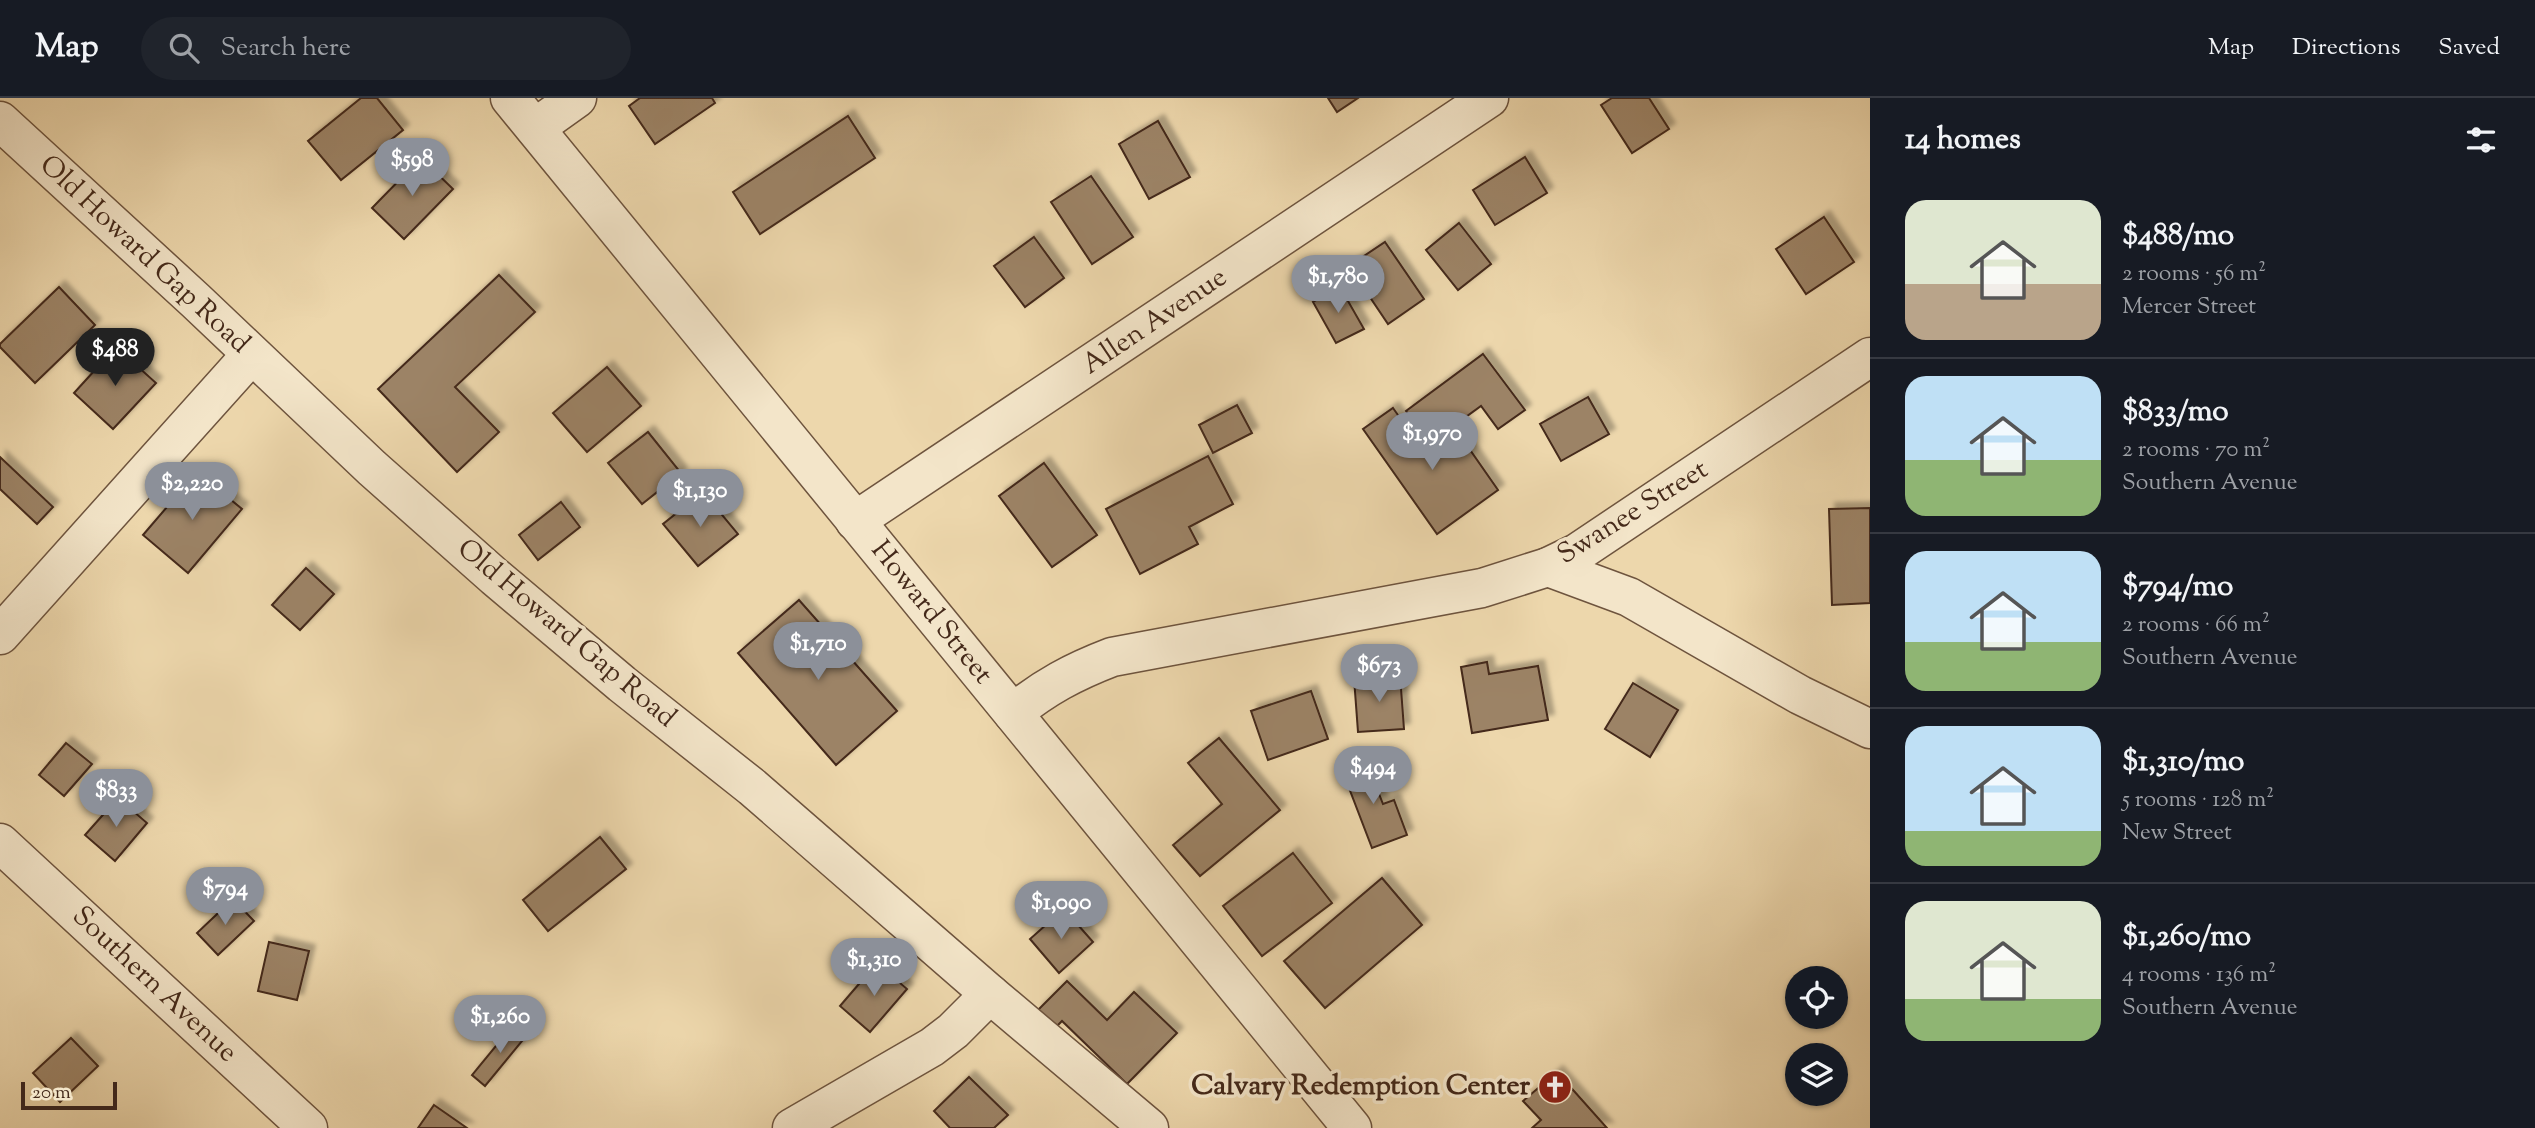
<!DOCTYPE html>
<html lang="en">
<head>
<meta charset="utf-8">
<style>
  body { margin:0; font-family:"Sorts Mill Goudy",serif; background:#20242c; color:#f1f3f6; height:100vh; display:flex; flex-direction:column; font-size:26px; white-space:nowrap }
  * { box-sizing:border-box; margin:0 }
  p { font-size:23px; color:#9ea1a6 }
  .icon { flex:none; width:38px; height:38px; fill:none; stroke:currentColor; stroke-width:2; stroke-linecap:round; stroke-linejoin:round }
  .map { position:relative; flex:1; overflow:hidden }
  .details { display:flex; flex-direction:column; background:#171b24; width:665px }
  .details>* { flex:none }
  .buttons { position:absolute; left:1785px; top:868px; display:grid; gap:14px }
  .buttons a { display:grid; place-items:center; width:63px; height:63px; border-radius:50%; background:#171b24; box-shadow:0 2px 5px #0004; font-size:35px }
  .scale { position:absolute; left:21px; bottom:18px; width:96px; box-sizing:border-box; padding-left:7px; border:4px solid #44291a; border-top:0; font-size:19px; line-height:24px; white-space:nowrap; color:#44291a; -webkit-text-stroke:5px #f3e5c9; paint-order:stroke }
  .price { position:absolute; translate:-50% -60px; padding:0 16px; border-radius:24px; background:#8c9099; color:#fff; font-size:23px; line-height:46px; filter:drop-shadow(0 2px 4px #0008) }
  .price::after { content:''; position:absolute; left:50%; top:42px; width:21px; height:16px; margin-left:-10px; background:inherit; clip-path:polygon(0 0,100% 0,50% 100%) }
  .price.on { background:#222; color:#fff }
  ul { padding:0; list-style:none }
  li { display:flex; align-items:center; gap:21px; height:175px; padding:0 35px }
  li+li { border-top:2px solid #363941 }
  li span { display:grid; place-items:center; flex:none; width:196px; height:140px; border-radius:21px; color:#555 }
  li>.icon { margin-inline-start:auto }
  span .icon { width:84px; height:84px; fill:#fffc; stroke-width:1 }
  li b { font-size:30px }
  h2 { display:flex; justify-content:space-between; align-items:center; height:84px; padding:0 35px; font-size:30px }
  header { display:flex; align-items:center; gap:42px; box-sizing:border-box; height:98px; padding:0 35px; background:#171b24; border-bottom:2px solid #363941 }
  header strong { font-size:33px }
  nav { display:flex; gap:38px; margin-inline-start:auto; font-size:24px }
  .search { width:490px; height:63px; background:#20242c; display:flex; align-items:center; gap:18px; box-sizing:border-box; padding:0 24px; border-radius:38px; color:#9ea1a6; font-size:26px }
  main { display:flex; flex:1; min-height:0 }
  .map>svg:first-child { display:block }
</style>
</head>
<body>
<header>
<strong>Map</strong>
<div class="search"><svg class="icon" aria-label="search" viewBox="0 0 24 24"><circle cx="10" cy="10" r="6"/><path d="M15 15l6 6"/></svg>Search here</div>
<nav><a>Map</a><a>Directions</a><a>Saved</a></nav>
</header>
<main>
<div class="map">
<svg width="1870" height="1030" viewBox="0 0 1870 1030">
  <defs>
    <filter id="shadow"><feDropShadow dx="6" dy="-6" stdDeviation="2" flood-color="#0004"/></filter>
  </defs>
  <rect width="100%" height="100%" fill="#edd7ac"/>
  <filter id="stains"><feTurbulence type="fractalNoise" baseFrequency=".00286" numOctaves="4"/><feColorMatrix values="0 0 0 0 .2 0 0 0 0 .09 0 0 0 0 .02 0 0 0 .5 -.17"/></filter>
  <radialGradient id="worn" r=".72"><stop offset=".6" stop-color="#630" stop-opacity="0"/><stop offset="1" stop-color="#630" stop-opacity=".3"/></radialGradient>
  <!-- building -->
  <g fill="#9c8366" stroke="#44291a" stroke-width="2" filter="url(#shadow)">
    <polygon points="361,0 377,0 403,32 341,82 308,43"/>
    <polygon points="640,0 712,0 715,5 655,46 629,8"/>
    <polygon points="1328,0 1358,0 1337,14"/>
    <polygon points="1612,0 1649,0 1669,31 1632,55 1601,7"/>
    <polygon points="848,18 875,60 760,136 733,94"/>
    <polygon points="1158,23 1190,79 1149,101 1119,46"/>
    <polygon points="1525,59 1547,95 1495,127 1473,92"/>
    <polygon points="421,60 453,91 404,141 372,110"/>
    <polygon points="1091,78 1133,139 1092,166 1051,104"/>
    <polygon points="1824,119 1854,164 1806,196 1776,151"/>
    <polygon points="1459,125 1491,166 1458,192 1426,152"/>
    <polygon points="1034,139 1064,180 1025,209 994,168"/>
    <polygon points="1385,144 1424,201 1388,226 1349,168"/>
    <polygon points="499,177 535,214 455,289 499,334 457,374 378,291"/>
    <polygon points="59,189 95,227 35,285 0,249 0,246"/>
    <polygon points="1340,189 1364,231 1336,245 1313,204"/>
    <polygon points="116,249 156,285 113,331 74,295"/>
    <polygon points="1483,256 1525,312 1498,331 1481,308 1430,345 1406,313"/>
    <polygon points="607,269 641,308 587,354 553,315"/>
    <polygon points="1588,299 1609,336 1561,363 1540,326"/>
    <polygon points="1237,307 1252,335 1213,355 1199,327"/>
    <polygon points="1393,310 1429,361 1461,339 1498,392 1437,436 1363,331"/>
    <polygon points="648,334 681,375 642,406 608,365"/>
    <polygon points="1208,358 1233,406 1189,429 1198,446 1140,476 1106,411"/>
    <polygon points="0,359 53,409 37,426 0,391"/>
    <polygon points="1044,365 1097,437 1052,469 999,398"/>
    <polygon points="197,374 242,411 188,475 143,437"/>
    <polygon points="703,394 738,436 698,468 663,426"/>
    <polygon points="561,404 580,429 538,462 519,437"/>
    <polygon points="1870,410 1870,505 1832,507 1829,411"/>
    <polygon points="306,470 334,496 300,532 272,507"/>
    <polygon points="799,502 897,613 836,667 738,555"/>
    <polygon points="1487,564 1489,576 1538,568 1548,622 1472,635 1461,569"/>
    <polygon points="1400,577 1404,631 1358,634 1354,580"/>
    <polygon points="1633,585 1678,612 1650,659 1605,631"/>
    <polygon points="1311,593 1328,641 1268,662 1251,613"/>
    <polygon points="1219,640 1280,712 1200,778 1173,747 1222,706 1188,665"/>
    <polygon points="66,645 92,666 64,698 39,677"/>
    <polygon points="1365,660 1383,706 1394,702 1407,737 1372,750 1341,669"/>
    <polygon points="118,700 147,725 115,763 85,737"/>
    <polygon points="600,739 626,771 548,833 523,802"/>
    <polygon points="1293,755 1332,805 1262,858 1223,808"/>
    <polygon points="1382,780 1422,827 1325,910 1284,863"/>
    <polygon points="233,801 254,823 218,857 197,835"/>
    <polygon points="1064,811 1093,844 1059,875 1030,841"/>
    <polygon points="269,844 309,853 297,902 258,893"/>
    <polygon points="877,865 907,891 870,934 840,908"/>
    <polygon points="1067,883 1107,922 1134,894 1177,935 1127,986 1062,923 1055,930 1037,913"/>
    <polygon points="514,926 527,937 485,988 472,977"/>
    <polygon points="71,940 98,968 60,1004 33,975"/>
    <polygon points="1557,974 1607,1030 1532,1030 1541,1022 1523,1003"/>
    <polygon points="969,979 1008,1017 994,1030 950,1030 934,1013"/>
    <polygon points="434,1007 467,1030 418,1030"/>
  </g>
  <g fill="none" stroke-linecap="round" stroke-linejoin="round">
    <!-- minor casing -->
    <g stroke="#6e543e" stroke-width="41">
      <g id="minor">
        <polyline points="510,0 1352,1030"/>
        <polyline points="0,23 196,203 372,370 495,479 622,586 752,689 990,896 1149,1030"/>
        <polyline points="535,30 577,0"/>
        <polyline points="855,423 1489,0"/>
        <polyline points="1548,469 1629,499 1800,597 1870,631"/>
        <polyline points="0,537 251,257"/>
        <path d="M1013 615C1045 589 1073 574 1112 559L1482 490 1548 469 1577 455 1870 259"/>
        <polyline points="0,745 308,1030"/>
        <polyline points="792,1030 932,949 953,933 990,896"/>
      </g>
    </g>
    <!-- minor -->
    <use href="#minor" stroke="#f3e5c9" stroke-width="38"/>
  </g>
  <!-- icons -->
  <defs>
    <g id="church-disc" transform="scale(1.75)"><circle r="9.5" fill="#8f2418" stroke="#f3e5c9"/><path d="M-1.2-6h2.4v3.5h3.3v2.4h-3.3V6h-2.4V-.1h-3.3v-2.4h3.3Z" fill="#fff"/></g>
  </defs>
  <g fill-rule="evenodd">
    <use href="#church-disc" x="1555" y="989"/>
  </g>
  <g text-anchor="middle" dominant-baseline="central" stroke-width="7" stroke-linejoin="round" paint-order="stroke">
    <!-- street labels -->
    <g font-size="28" fill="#44291a" stroke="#f3e5c9">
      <text transform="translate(144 157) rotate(43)">Old Howard Gap Road</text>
      <text transform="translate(1155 224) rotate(-34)">Allen Avenue</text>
      <text transform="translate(1633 415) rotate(-32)">Swanee Street</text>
      <text transform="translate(931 515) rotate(51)">Howard Street</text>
      <text transform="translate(566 536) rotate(40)">Old Howard Gap Road</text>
      <text transform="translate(154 887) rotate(43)">Southern Avenue</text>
    </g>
    <!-- poi labels -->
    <g font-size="28" font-weight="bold" fill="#44291a" stroke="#f3e5c9" text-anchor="end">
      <text x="1530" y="989">Calvary Redemption Center</text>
    </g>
  </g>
  <rect width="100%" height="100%" filter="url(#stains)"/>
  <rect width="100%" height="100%" fill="url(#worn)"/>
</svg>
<div class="buttons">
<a><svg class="icon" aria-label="locate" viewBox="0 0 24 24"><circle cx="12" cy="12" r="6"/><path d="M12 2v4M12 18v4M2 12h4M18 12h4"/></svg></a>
<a><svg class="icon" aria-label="layers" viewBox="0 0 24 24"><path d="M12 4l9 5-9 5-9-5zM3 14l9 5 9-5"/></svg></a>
</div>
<div class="scale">20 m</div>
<b class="price" style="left:412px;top:100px">$598</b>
<b class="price" style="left:1338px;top:217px">$1,780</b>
<b class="price on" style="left:115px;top:290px">$488</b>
<b class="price" style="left:1432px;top:374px">$1,970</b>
<b class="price" style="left:192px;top:424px">$2,220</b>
<b class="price" style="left:700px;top:431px">$1,130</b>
<b class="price" style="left:818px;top:584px">$1,710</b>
<b class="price" style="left:1379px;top:606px">$673</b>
<b class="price" style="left:1373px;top:708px">$494</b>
<b class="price" style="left:116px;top:731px">$833</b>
<b class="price" style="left:225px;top:829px">$794</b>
<b class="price" style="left:1061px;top:843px">$1,090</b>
<b class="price" style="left:874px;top:900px">$1,310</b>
<b class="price" style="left:500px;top:957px">$1,260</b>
</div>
<section class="details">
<h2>14 homes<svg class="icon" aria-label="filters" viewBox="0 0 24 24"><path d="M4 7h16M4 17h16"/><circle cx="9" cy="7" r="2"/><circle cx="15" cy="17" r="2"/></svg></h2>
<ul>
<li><span style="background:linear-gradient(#dfe7d0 60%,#b9a48a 0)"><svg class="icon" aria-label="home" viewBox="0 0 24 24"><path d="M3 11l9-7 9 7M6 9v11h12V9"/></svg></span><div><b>$488/mo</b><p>2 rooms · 56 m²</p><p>Mercer Street</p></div></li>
<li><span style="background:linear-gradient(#bfe0f5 60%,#8fb573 0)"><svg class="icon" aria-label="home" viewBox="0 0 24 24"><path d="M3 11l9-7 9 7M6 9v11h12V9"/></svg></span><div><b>$833/mo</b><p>2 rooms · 70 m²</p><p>Southern Avenue</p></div></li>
<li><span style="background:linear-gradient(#bfe0f5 65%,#8fb573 0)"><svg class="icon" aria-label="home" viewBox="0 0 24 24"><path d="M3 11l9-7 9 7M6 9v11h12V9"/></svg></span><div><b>$794/mo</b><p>2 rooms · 66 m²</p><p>Southern Avenue</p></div></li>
<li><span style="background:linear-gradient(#bfe0f5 75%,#8fb573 0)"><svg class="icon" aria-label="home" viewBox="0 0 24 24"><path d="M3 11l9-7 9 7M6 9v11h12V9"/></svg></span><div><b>$1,310/mo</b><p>5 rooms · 128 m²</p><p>New Street</p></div></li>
<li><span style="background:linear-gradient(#dfe7d0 70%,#8fb573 0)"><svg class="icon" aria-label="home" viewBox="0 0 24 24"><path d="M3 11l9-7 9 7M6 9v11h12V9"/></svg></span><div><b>$1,260/mo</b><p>4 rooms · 136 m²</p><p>Southern Avenue</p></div></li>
</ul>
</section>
</main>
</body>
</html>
